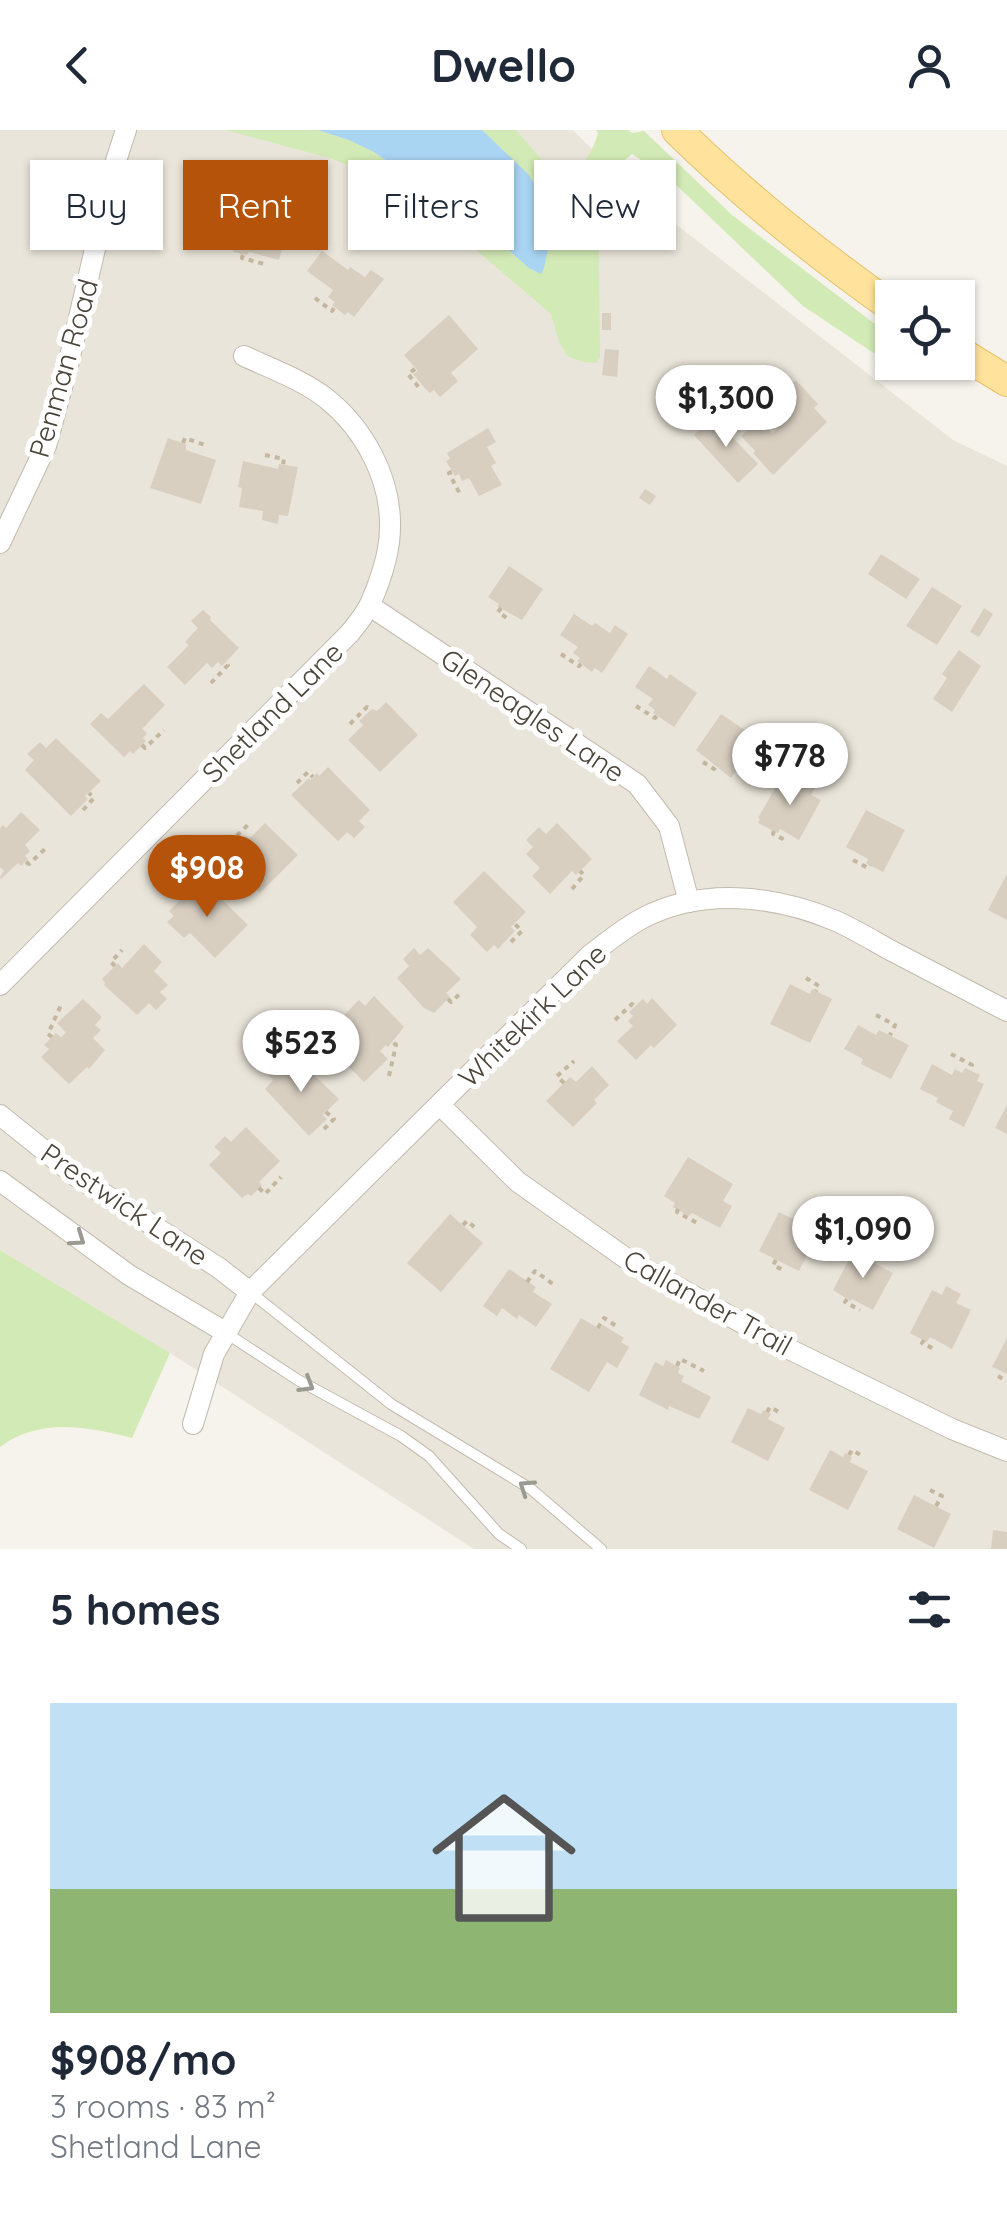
<!DOCTYPE html>
<html lang="en">
<head>
<meta charset="utf-8">
<style>
  body { margin:0; font-family:Quicksand,sans-serif; background:#f6f6f7; color:#1f2937; height:100vh; display:flex; flex-direction:column; font-size:38px; white-space:nowrap }
  * { box-sizing:border-box; margin:0 }
  p { font-size:32px; color:#747a83 }
  .icon { flex:none; width:55px; height:55px; fill:none; stroke:currentColor; stroke-width:2; stroke-linecap:round; stroke-linejoin:round }
  .map { position:relative; height:1419px; overflow:hidden }
  .panel { display:flex; flex-direction:column; background:#fff; flex:1 }
  .panel>* { flex:none }
  .top-card { position:absolute; left:30px; top:30px; width:948px; height:90px; display:flex; gap:20px }
  .buttons { position:absolute; left:875px; top:150px; display:grid; gap:20px }
  .buttons a { display:grid; place-items:center; width:100px; height:100px; border-radius:0px; background:#fff; box-shadow:0 2px 8px #0004; font-size:50px }
  .price { position:absolute; translate:-50% -85px; padding:0 22px; border-radius:35px; background:#fff; color:#222; font-size:32px; line-height:65px; filter:drop-shadow(0 2px 5px #0008) }
  .price::after { content:''; position:absolute; left:50%; top:60px; width:30px; height:22px; margin-left:-15px; background:inherit; clip-path:polygon(0 0,100% 0,50% 100%) }
  .price.active { background:#b45309; color:#fff }
  ul { padding:0; list-style:none }
  li { display:grid; align-content:center; gap:20px; height:530px; padding:0 50px }
  li+li { border-top:2px solid #e0e1e3 }
  li span { display:grid; place-items:center; height:310px; border-radius:0px; color:#555 }
  li>.icon { margin-inline-start:auto }
  span .icon { width:180px; height:180px; fill:#fffc; stroke-width:1 }
  li b { font-size:42px }
  h2 { display:flex; justify-content:space-between; align-items:center; height:120px; padding:0 50px; font-size:42px }
  .chip { padding:0 35px; border-radius:0px; background:#fff; box-shadow:0 2px 8px #0004; font-size:35px; line-height:90px }
  .chip.active { background:#b45309; color:#fff }
  header { display:flex; justify-content:space-between; align-items:center; height:130px; padding:0 50px; background:#fff; font-size:45px; font-weight:800 }
  .map>svg:first-child { display:block }
</style>
</head>
<body>
<header><svg class="icon" aria-label="back" viewBox="0 0 24 24"><path d="M15 5l-7 7 7 7"/></svg>Dwello<svg class="icon" aria-label="person" viewBox="0 0 24 24"><circle cx="12" cy="8" r="4"/><path d="M4 21q1-7 8-7t8 7"/></svg></header>
<div class="map">
<svg width="1007" height="1419" viewBox="0 0 1007 1419">
  <rect width="100%" height="100%" fill="#f6f3ec"/>
  <!-- residential -->
  <polygon fill="#eae5da" points="0,0 573,0 637,64 953,310 1007,336 1007,1419 474,1419 170,1223 0,1120"/>
  <!-- green -->
  <g fill="#d2eab5">
    <path d="M225 0H318L349 10 374 22 405 44 451 69 535 142 528 44 482 0H516L553 43 561 47 571 46C584 37 594 18 598 3L596 0H628L632 3 644 1 732 85 892 207V232L917 233 916 238 910 243 899 240 803 176 670 49 632 24 613 40 610 58 598 59 600 227 596 233 584 232 567 226 559 212 551 184 447 95 365 42 330 28Z"/>
    <path d="M0 1120 170 1223 132 1308C87 1297 41 1287 0 1317Z"/>
  </g>
  <!-- water -->
  <polygon fill="#a9d4f2" points="318,0 482,0 528,44 547,73 549,114 544,138 541,144 529,138 451,69 405,44 374,22 349,10"/>
  <!-- building -->
  <g fill="#d8cfc1">
    <polygon points="241,71 291,86 279,130 249,122 247,125 233,122 233,117 228,116"/>
    <polygon points="322,121 348,140 350,137 365,147 371,140 384,149 354,187 348,182 345,185 332,175 335,172 328,167 333,160 307,141"/>
    <rect x="602" y="183" width="9" height="17"/>
    <polygon points="449,185 478,219 451,243 458,251 440,267 434,260 430,263 424,257 413,244 418,241 404,225"/>
    <polygon points="605,219 619,220 617,247 602,245"/>
    <polygon points="796,250 818,274 814,278 827,292 773,345 753,323 755,321 741,306 759,289 772,303 777,299 762,283"/>
    <polygon points="713,287 758,334 738,353 694,305"/>
    <polygon points="488,298 496,312 487,317 496,333 491,336 502,355 479,366 469,348 462,351 459,344 455,346 446,331 450,329 447,323"/>
    <polygon points="168,308 186,314 186,320 216,330 201,374 150,358"/>
    <polygon points="243,331 278,339 279,334 298,337 288,386 279,385 278,394 262,390 263,381 239,377 242,358 238,357"/>
    <polygon points="645,359 656,366 650,375 639,368"/>
    <polygon points="881,424 920,449 906,469 868,444"/>
    <polygon points="509,436 543,459 522,490 497,476 499,474 488,467"/>
    <polygon points="932,457 962,476 937,515 906,496"/>
    <polygon points="984,478 993,484 979,507 970,502"/>
    <polygon points="203,480 211,487 210,490 239,518 222,536 218,532 212,538 207,533 185,555 167,537 189,515 185,512 198,498 191,491"/>
    <polygon points="574,484 592,496 595,493 610,503 615,495 628,504 602,543 595,538 592,542 577,531 580,528 573,523 578,517 560,505"/>
    <polygon points="959,520 981,536 952,582 933,569 947,548 942,544"/>
    <polygon points="649,536 667,549 670,544 697,563 674,597 653,583 655,580 648,575 653,569 635,557"/>
    <polygon points="144,554 165,575 142,599 147,603 143,608 146,611 133,624 130,621 124,627 90,594 101,583 108,589"/>
    <polygon points="386,572 418,605 380,642 348,610 363,595 359,591 372,579 377,581"/>
    <polygon points="721,584 758,609 731,648 696,620"/>
    <polygon points="56,608 101,651 85,666 88,669 71,686 25,640 34,630 27,624 40,612 46,618"/>
    <polygon points="328,637 370,680 359,691 365,697 354,708 347,702 338,711 291,665 309,648 311,650 317,643 319,646"/>
    <polygon points="801,647 817,655 811,665 821,670 799,710 780,699 778,703 758,693 760,689 758,688 781,648 796,655"/>
    <polygon points="866,680 905,700 883,742 866,733 868,729 846,717"/>
    <polygon points="21,682 40,700 25,715 30,721 25,726 28,729 21,736 18,733 1,749 0,747 4,741 0,737 0,698 3,695 6,698"/>
    <polygon points="265,693 298,725 260,763 228,730 236,722 233,717 245,706 250,708"/>
    <polygon points="557,693 592,729 576,745 572,741 550,764 532,746 540,738 526,724 533,717 526,710 539,697 546,704"/>
    <polygon points="484,741 526,782 511,797 515,801 498,819 494,815 487,822 470,805 477,797 453,772"/>
    <polygon points="1007,744 1007,790 988,780"/>
    <polygon points="206,754 248,795 215,828 190,803 184,808 167,792 174,786 169,781 187,763 189,765 195,760 198,762"/>
    <polygon points="144,814 162,832 154,841 168,855 160,862 167,869 156,880 149,873 137,885 104,855 105,853 102,849 118,833 122,838"/>
    <polygon points="414,818 420,825 428,818 461,849 446,863 450,867 434,883 424,878 397,848 409,836 403,829"/>
    <polygon points="790,854 810,864 812,859 832,869 810,913 770,894"/>
    <polygon points="374,866 404,897 388,917 386,915 380,921 388,929 364,952 327,915 339,903 333,896 359,870 365,876"/>
    <polygon points="652,868 677,895 654,918 651,915 636,930 617,911 633,896 628,891 633,886 629,882 643,869 647,874"/>
    <polygon points="83,869 102,887 95,895 101,900 93,908 105,920 89,939 87,937 69,954 41,927 49,919 44,915 56,903 61,907 66,903 57,893"/>
    <polygon points="858,895 876,905 879,900 909,915 891,949 861,934 863,929 844,919"/>
    <polygon points="296,928 339,969 323,985 327,989 309,1006 265,959 273,950 267,944 279,932 282,936 285,934 288,936"/>
    <polygon points="932,934 952,945 955,939 962,943 965,938 980,945 977,951 984,954 964,997 949,989 953,981 936,972 938,968 920,959"/>
    <polygon points="592,936 609,955 594,970 597,973 573,997 546,971 570,947 576,952"/>
    <polygon points="1007,975 1007,1004 995,998"/>
    <polygon points="246,997 280,1031 259,1052 262,1056 251,1066 248,1064 242,1068 209,1035 221,1023 214,1017 225,1006 231,1012"/>
    <polygon points="688,1027 733,1054 723,1071 732,1076 720,1098 692,1083 689,1086 673,1077 675,1073 664,1066"/>
    <polygon points="779,1082 819,1102 799,1141 759,1121"/>
    <polygon points="450,1084 483,1113 441,1162 407,1133"/>
    <polygon points="853,1122 893,1143 873,1180 852,1169 851,1171 833,1160"/>
    <polygon points="509,1139 536,1157 533,1162 552,1174 536,1197 519,1185 517,1189 502,1178 497,1186 483,1176"/>
    <polygon points="946,1156 961,1164 956,1173 971,1180 952,1219 930,1207 927,1212 910,1203 932,1160 942,1165"/>
    <polygon points="581,1188 600,1199 603,1195 624,1208 621,1212 629,1217 617,1238 607,1232 589,1262 550,1239"/>
    <polygon points="1007,1208 1007,1244 992,1237"/>
    <polygon points="666,1230 680,1238 678,1243 684,1246 681,1251 711,1267 699,1289 669,1276 668,1280 639,1265 655,1232 663,1236"/>
    <polygon points="748,1278 761,1284 763,1280 771,1284 768,1289 785,1298 768,1331 731,1312"/>
    <polygon points="830,1320 843,1327 845,1323 852,1327 850,1332 868,1341 848,1380 809,1360"/>
    <polygon points="914,1365 951,1384 934,1418 897,1399"/>
    <polygon points="993,1400 1007,1402 1007,1419 991,1419"/>
  </g>
  <g fill="none" stroke-linecap="round" stroke-linejoin="round">
    <!-- service casing -->
    <g stroke="#c2bbae" stroke-width="12">
      <g id="service">
        <polyline points="250,1162 391,1274 531,1359 601,1419"/>
        <polyline points="226,1203 298,1250 401,1306 429,1326 499,1404 521,1419"/>
      </g>
    </g>
    <!-- minor casing -->
    <g stroke="#c2bbae" stroke-width="22">
      <g id="minor">
        <polyline points="0,413 46,316 68,235 114,37 126,0"/>
        <polyline points="370,476 637,654 669,696 689,772"/>
        <path d="M0 855 349 504C357 494 366 484 371 472 381 449 390 422 390 397 391 348 364 299 327 269 303 250 272 239 244 226"/>
        <polyline points="440,975 518,1052 627,1129 789,1219 952,1299 1007,1321"/>
        <polyline points="0,985 76,1046 219,1138 250,1162"/>
        <polyline points="0,1051 129,1145 225,1202"/>
        <path d="M193 1294 214 1224 250 1162 590 825C607 812 623 799 641 789 701 757 775 765 836 791 854 799 872 810 890 820 929 840 968 861 1007 881"/>
      </g>
    </g>
    <!-- primary casing -->
    <g stroke="#e6c16a" stroke-width="32">
      <g id="primary">
        <path d="M677 0C743 65 817 124 892 177"/>
        <polyline points="958,221 1007,251"/>
      </g>
    </g>
    <!-- path -->
    <g stroke="#c4b79f" stroke-width="4" stroke-dasharray="5 5" stroke-linecap="butt">
      <polyline points="243,125 242,128 264,134"/>
      <polyline points="315,168 332,181 335,177"/>
      <polyline points="415,239 408,244 421,260"/>
      <polyline points="183,313 185,308 205,315"/>
      <polyline points="265,325 284,329 283,334"/>
      <polyline points="452,342 449,343 460,364"/>
      <polyline points="501,478 498,482 510,490"/>
      <polyline points="561,524 579,536 581,534"/>
      <polyline points="211,553 228,535 225,532"/>
      <polyline points="636,576 655,588 657,586"/>
      <polyline points="350,594 367,577 370,580"/>
      <polyline points="142,615 145,618 164,600"/>
      <polyline points="703,632 714,639 716,637"/>
      <polyline points="297,653 308,642 313,647"/>
      <polyline points="83,680 94,668 89,663"/>
      <polyline points="774,701 773,704 787,711"/>
      <polyline points="238,713 234,708 250,693"/>
      <polyline points="853,730 868,738 870,735"/>
      <polyline points="26,732 29,734 45,719"/>
      <polyline points="572,759 584,745 580,741"/>
      <polyline points="176,769 186,758 191,764"/>
      <polyline points="511,812 522,801 514,793"/>
      <polyline points="115,836 111,832 122,820"/>
      <polyline points="806,848 819,856 816,861"/>
      <polyline points="448,869 451,872 462,862"/>
      <polyline points="876,885 895,895 890,905"/>
      <polyline points="615,890 632,874 635,877"/>
      <polyline points="52,907 48,904 61,875"/>
      <polyline points="951,924 972,935 969,940"/>
      <polyline points="389,946 396,915 393,912"/>
      <polyline points="564,953 557,946 574,931"/>
      <polyline points="324,999 334,989 326,982"/>
      <polyline points="259,1058 265,1064 281,1047"/>
      <polyline points="678,1079 677,1082 697,1093"/>
      <polyline points="463,1095 467,1091 478,1100"/>
      <polyline points="776,1130 773,1135 785,1141"/>
      <polyline points="527,1152 535,1141 553,1154"/>
      <polyline points="847,1169 845,1172 860,1180"/>
      <polyline points="598,1198 604,1188 618,1197"/>
      <polyline points="924,1210 922,1213 936,1220"/>
      <polyline points="677,1236 680,1229 704,1241"/>
      <polyline points="998,1246 1007,1251"/>
      <polyline points="767,1282 770,1277 781,1283"/>
      <polyline points="849,1325 852,1320 864,1327"/>
      <polyline points="930,1360 942,1366 936,1376"/>
    </g>
    <!-- service -->
    <use href="#service" stroke="#fff" stroke-width="10"/>
    <!-- minor -->
    <use href="#minor" stroke="#fff" stroke-width="20"/>
    <!-- primary -->
    <use href="#primary" stroke="#ffe39c" stroke-width="30"/>
  </g>
  <!-- one-way arrows -->
  <defs><path id="oneway-chevron" d="M-2-3.5L2.5 0L-2 3.5" fill="none" stroke-width="1.6" stroke-linecap="round" stroke-linejoin="round" transform="scale(2.5)"/></defs>
  <g stroke="#9c9892">
    <use href="#oneway-chevron" transform="translate(78 1109) rotate(35)"/>
    <use href="#oneway-chevron" transform="translate(307 1255) rotate(31)"/>
    <use href="#oneway-chevron" transform="translate(526 1357) rotate(-146)"/>
  </g>
  <g text-anchor="middle" dominant-baseline="central" stroke-width="10" stroke-linejoin="round" paint-order="stroke">
    <!-- street labels -->
    <g font-size="28" fill="#4b4439" stroke="#fff">
      <text transform="translate(63 238) rotate(-74)">Penman Road</text>
      <text transform="translate(272 582) rotate(-45)">Shetland Lane</text>
      <text transform="translate(533 585) rotate(34)">Gleneagles Lane</text>
      <text transform="translate(532 885) rotate(-44)">Whitekirk Lane</text>
      <text transform="translate(125 1074) rotate(34)">Prestwick Lane</text>
      <text transform="translate(708 1172) rotate(29)">Callander Trail</text>
    </g>
  </g>
</svg>
<div class="buttons">
<a><svg class="icon" aria-label="locate" viewBox="0 0 24 24"><circle cx="12" cy="12" r="6"/><path d="M12 2v4M12 18v4M2 12h4M18 12h4"/></svg></a>
</div>
<b class="price" style="left:726px;top:320px">$1,300</b>
<b class="price" style="left:790px;top:678px">$778</b>
<b class="price active" style="left:207px;top:790px">$908</b>
<b class="price" style="left:301px;top:965px">$523</b>
<b class="price" style="left:863px;top:1151px">$1,090</b>
<div class="top-card">
<a class="chip">Buy</a>
<a class="chip active">Rent</a>
<a class="chip">Filters</a>
<a class="chip">New</a>
</div>
</div>
<section class="panel">
<h2>5 homes<svg class="icon" aria-label="filters" viewBox="0 0 24 24"><path d="M4 7h16M4 17h16"/><circle cx="9" cy="7" r="2"/><circle cx="15" cy="17" r="2"/></svg></h2>
<ul>
<li><span style="background:linear-gradient(#bfe0f5 60%,#8fb573 0)"><svg class="icon" aria-label="home" viewBox="0 0 24 24"><path d="M3 11l9-7 9 7M6 9v11h12V9"/></svg></span><div><b>$908/mo</b><p>3 rooms · 83 m²</p><p>Shetland Lane</p></div></li>
</ul>
</section>
</body>
</html>
